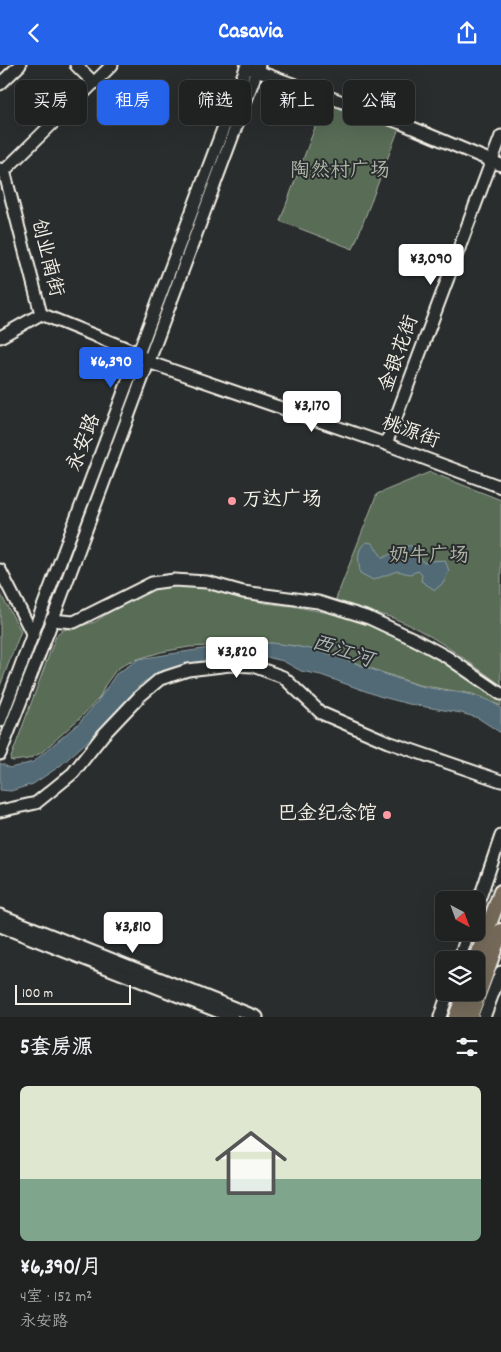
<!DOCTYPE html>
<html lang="zh">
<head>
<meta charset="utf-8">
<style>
  body { margin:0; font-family:Dekko,"LXGW WenKai TC",sans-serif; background:#2d2f2f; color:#f1f3f6; height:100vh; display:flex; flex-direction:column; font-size:19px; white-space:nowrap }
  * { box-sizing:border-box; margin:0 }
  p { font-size:16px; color:#a2a4a5 }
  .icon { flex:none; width:28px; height:28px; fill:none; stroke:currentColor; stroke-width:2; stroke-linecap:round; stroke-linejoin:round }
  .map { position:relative; height:952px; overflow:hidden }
  .drawer { display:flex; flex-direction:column; background:#202222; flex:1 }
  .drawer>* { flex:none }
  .top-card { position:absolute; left:15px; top:15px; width:471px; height:45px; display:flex; gap:10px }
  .needle { width:32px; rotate:139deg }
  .buttons { position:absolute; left:435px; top:826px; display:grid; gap:10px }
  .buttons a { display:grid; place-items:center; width:50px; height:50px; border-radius:8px; background:#202222; box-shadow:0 5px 20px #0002,0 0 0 1px #3d3f40; font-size:25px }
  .scale { position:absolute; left:15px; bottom:12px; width:116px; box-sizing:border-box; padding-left:5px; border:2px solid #f4f1e8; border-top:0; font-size:14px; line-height:18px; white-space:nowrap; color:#f4f1e8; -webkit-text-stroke:4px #2a2d2e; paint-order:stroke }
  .price { position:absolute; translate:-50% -42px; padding:0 11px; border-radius:5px; background:#fff; color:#222; font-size:16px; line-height:32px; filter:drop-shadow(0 1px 2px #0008) }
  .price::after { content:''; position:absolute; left:50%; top:30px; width:15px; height:11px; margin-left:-8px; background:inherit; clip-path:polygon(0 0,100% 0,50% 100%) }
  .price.on { background:#2563eb; color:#fff }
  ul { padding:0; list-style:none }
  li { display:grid; align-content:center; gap:10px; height:265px; padding:0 20px }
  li+li { border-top:1px solid #3d3f40 }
  li span { display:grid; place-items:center; height:155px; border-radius:8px; color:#555 }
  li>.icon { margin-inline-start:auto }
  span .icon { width:90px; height:90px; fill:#fffc; stroke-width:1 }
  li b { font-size:21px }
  h2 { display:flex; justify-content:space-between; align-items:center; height:60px; padding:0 20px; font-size:21px }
  .chip { padding:0 18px; border-radius:8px; background:#202222; box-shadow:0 5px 20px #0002,0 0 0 1px #3d3f40; font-size:18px; line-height:45px }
  .chip.on { background:#2563eb; color:#fff }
  header { display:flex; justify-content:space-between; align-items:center; height:65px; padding:0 20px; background:#2563eb; color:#fff; font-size:22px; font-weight:800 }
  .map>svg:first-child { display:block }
</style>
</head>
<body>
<header><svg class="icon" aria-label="back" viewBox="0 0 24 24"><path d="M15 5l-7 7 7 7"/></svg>Casavia<svg class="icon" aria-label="share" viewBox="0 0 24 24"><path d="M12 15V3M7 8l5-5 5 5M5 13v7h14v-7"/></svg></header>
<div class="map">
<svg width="501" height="952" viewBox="0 0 501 952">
  <rect width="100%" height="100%" fill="#2a2d2e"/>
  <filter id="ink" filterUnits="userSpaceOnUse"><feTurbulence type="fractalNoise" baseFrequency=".02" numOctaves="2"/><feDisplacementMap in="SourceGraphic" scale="10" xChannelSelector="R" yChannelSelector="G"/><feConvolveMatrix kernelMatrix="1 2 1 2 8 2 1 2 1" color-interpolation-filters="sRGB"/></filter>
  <g filter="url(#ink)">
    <!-- green -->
    <g fill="#596c57" stroke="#a6aea0">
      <polygon points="327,30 401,58 353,184 280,156"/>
      <path d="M430 407 501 435V620C469 597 426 564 390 552 372 547 352 543 334 539L377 429Z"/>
      <polygon points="177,521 203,521 264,538 292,541 354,553 405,573 475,615 501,634 501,641 473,629 419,620 326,588 295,581 271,578 189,582 161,587 128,597 116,605 105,620 100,632 83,650 41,688 28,694 13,696 10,695 56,571 63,565 95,557 121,539 151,524"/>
      <polygon points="0,528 21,566 0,621"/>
    </g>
    <!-- water -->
    <g fill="#516a76" stroke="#92a0a4">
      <path d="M367 477 372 478 383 493 406 481H413C419 486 419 492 424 498L429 496 445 495 449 506 444 517 435 525 421 516 422 510 418 506 410 509 397 506 373 515 360 508C359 496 355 484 367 477Z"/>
      <path d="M271 578C290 580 309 583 327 588 357 598 387 611 417 620 445 628 478 625 501 643V668L478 653 461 648 409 639 379 631 321 610 301 606 283 596 267 592 251 595 233 593 184 601 153 612 142 618 92 672 60 701 33 719 11 726 0 725V698L10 703 33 697 79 658 97 637 116 609 139 594 234 579Z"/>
    </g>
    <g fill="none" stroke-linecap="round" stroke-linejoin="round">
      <!-- minor casing -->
      <g stroke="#f4f1e8" stroke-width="15">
        <g id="minor">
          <polyline points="76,0 94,18"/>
          <polyline points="251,4 401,58 501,100"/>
          <polyline points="0,19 20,0"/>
          <polyline points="0,104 5,109 41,249 138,288 148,297 386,379 501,422"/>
          <polyline points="3,107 112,0"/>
          <polyline points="0,272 41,249"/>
          <polyline points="386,379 501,71"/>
          <polyline points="0,505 33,570"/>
          <polyline points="51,555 74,557 152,518 174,515 207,517 243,527 318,537 369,553 414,574 447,592 501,629"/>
          <polyline points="0,656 247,0"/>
          <polyline points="0,689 48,567 259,0"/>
          <polyline points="0,746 36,738 73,708 103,670 140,631 160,614 188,605 230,600 253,601 283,612 321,648 388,677 501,716"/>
          <polyline points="476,844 501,771"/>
          <polyline points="0,850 257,952"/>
          <polyline points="0,861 232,952"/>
          <polyline points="459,895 468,868"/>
          <polyline points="440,952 448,928"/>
          <polyline points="484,952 501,907"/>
        </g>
      </g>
      <!-- major casing -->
      <g stroke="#f4f1e8" stroke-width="18">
        <g id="major">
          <polyline points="476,895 501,827"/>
          <polyline points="456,952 465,928"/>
          <polyline points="470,952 501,866"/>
        </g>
      </g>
      <!-- minor -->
      <use href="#minor" stroke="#2a2d2e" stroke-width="11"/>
      <!-- major -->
      <use href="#major" stroke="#746a5a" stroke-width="14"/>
    </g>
  </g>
  <!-- markers -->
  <g fill="#ff9aa2" stroke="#2a2d2e" stroke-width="2">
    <circle cx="232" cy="436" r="5"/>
    <circle cx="387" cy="750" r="5"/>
  </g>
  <g text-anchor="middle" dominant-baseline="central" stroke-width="4" stroke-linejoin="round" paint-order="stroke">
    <!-- park labels -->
    <g font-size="20" fill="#aeb5a7" stroke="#2a2d2e">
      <text x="340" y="107">陶然村广场</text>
      <text x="429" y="492">奶牛广场</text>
    </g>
    <!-- street labels -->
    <g font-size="20" fill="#f4f1e8" stroke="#2a2d2e">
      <text transform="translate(46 193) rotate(76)">创业南街</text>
      <text transform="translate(400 289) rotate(-70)">金银花街</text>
      <text transform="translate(410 368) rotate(20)">桃源街</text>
      <text transform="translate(85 378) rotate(-69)">永安路</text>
    </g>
    <!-- poi labels -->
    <g font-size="20" fill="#f4f1e8" stroke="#2a2d2e" text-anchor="start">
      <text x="242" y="436">万达广场</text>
      <text x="377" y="750" text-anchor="end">巴金纪念馆</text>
    </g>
    <!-- water labels -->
    <g font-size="21" font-style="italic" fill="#abb4b5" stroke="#2a2d2e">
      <text transform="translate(342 588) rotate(18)">西江河</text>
    </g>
  </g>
</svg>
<div class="buttons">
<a><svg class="needle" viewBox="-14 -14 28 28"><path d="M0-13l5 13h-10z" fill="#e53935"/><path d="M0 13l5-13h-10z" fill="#a2a4a5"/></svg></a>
<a><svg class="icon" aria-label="layers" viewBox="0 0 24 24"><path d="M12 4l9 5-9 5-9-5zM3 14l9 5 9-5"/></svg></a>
</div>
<div class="scale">100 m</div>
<b class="price" style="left:431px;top:221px">¥3,090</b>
<b class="price on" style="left:111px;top:324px">¥6,390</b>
<b class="price" style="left:312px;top:368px">¥3,170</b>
<b class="price" style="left:237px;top:614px">¥3,820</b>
<b class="price" style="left:133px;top:889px">¥3,810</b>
<div class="top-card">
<a class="chip">买房</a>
<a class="chip on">租房</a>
<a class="chip">筛选</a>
<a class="chip">新上</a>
<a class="chip">公寓</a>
</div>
</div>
<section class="drawer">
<h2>5套房源<svg class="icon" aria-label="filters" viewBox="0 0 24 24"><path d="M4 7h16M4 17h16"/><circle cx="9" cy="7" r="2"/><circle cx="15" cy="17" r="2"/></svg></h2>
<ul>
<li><span style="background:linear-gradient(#dfe7d0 60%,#7fa58c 0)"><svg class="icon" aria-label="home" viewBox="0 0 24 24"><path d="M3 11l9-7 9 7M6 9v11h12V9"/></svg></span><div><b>¥6,390/月</b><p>4室 · 152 m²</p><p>永安路</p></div></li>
</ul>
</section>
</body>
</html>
